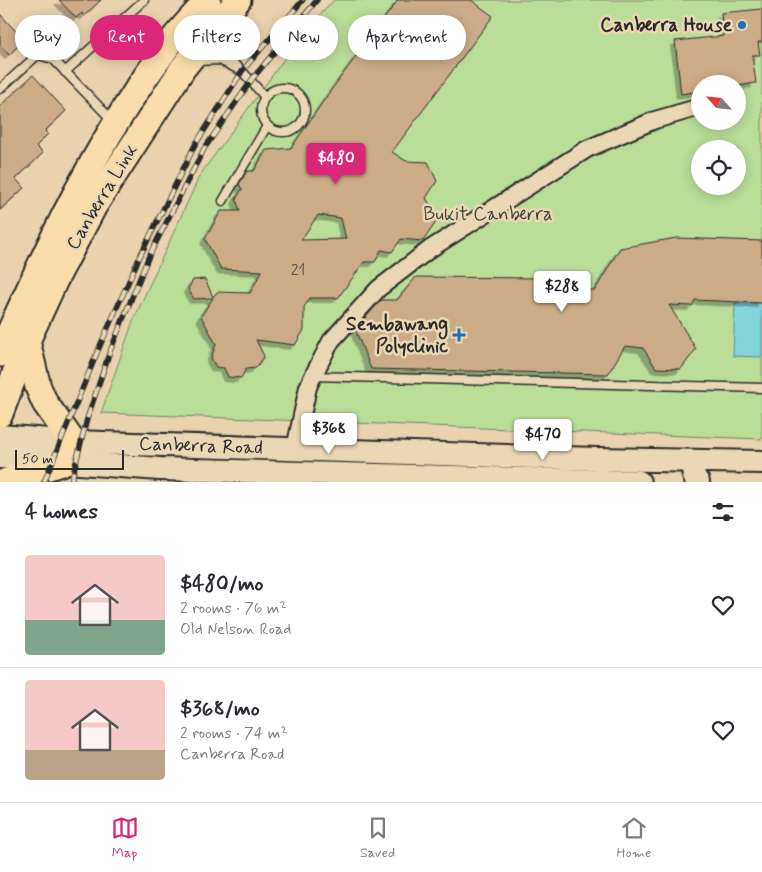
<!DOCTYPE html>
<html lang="en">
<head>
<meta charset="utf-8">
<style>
  body { margin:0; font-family:Mynerve,sans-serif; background:#f7f7f7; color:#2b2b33; height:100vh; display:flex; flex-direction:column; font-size:19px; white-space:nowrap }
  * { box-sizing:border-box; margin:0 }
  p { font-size:16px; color:#7c7c81 }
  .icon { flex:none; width:28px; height:28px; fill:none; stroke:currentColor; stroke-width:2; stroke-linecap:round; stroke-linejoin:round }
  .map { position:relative; height:482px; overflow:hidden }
  .sheet { display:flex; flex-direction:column; background:#fff; flex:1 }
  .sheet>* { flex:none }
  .hud { position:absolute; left:15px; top:15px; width:500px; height:45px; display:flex; gap:10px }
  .needle { width:32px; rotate:297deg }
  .controls { position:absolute; left:691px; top:75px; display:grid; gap:10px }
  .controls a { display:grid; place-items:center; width:55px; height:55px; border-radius:50%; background:#fff; box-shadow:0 2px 12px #0003; font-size:25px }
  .scale { position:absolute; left:15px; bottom:12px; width:109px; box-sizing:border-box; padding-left:5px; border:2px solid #2b2b2b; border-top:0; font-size:14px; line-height:18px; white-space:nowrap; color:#2b2b2b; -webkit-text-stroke:4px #ead8b5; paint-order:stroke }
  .price { position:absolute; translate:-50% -42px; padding:0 11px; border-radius:5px; background:#fff; color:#222; font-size:16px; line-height:32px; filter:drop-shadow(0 1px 2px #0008) }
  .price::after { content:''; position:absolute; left:50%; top:30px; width:15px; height:11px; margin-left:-8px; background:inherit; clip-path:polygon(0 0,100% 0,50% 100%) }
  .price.current { background:#db2777; color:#fff }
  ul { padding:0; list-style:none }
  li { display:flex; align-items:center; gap:15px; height:125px; padding:0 25px }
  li+li { border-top:1px solid #e1e1e2 }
  li span { display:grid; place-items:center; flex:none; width:140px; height:100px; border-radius:5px; color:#555 }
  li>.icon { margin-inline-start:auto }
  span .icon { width:60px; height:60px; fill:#fffc; stroke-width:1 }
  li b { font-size:21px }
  h2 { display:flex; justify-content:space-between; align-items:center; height:60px; padding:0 25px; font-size:21px }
  .tag { padding:0 18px; border-radius:22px; background:#fff; box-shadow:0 2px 12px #0003; font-size:18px; line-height:45px }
  .tag.current { background:#db2777; color:#fff }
  .tab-bar { display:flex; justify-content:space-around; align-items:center; height:70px; border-top:1px solid #e1e1e2; background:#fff; font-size:14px; color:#7c7c81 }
  .tab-bar a { display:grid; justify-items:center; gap:2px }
  .tab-bar .current { color:#db2777 }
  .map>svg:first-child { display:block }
</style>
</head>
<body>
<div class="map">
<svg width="762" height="482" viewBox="0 0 762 482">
  <defs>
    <filter id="shadow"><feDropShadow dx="-4.5" dy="4.5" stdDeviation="0" flood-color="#0004"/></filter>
  </defs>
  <rect width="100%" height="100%" fill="#e8d3ae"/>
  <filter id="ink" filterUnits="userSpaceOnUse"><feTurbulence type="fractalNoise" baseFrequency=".02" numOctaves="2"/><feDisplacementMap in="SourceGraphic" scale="10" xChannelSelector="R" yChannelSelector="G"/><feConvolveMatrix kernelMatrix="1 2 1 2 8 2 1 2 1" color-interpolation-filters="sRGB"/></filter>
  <g filter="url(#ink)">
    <!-- green -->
    <path fill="#badd98" stroke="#728462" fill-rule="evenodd" d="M334 0H762V439L101 413 133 321 200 175 300 37ZM700 84H738V121H700ZM700 149H738V186H700Z"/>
    <!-- water -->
    <polygon fill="#83d4dd" stroke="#609096" points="735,303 762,303 762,357 733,356"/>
    <!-- building -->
    <g fill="#cbac87" stroke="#2b2b2b" fill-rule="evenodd" filter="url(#shadow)">
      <polygon points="59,0 101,0 84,16 82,13 76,18"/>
      <path d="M398 0H471L493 16 392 152 406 161 428 162 437 181 426 198 439 218 423 241 401 239 392 252 381 250 375 262H364L338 298H310L304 307V330L295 345 256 340 264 356 256 368 246 369 241 378 228 377 224 368 216 367 211 358 216 344 201 316 213 298 194 299 188 289 193 280 205 279 213 297 217 292 250 293 262 271 221 269 205 239 221 211H240L236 199 242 189 239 184 247 171H254L266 150 291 148 331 90ZM318 215 341 218 346 239 301 240Z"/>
      <polygon points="762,9 762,42 758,42 760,55 752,55 756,83 738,86 738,84 700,84 700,91 681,94 675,41 724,36 721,13"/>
      <polygon points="0,14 24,40 9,55 0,45"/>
      <polygon points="33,75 66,111 45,131 48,134 36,146 43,153 16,179 24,188 0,210 0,106"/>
      <polygon points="676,238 762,241 762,303 695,300 692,306 669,305 696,349 681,369 656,368 643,348 625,346 608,374 371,369 355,329 381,300 397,300 416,277 543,278 547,282 562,283 561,290 595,290 620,248"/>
    </g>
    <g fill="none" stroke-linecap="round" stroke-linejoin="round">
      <!-- service casing -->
      <g stroke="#2b2b2b" stroke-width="11">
        <g id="service">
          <path d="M198 61 219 60 242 71C231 61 217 51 219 34"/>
          <polyline points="242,71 265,97"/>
          <polyline points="65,72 144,0"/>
          <circle cx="283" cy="110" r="22"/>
          <polyline points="0,89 33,59 38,55 53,59 113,121"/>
          <polyline points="223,201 267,126"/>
          <polyline points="313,376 762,388"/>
        </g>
      </g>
      <!-- minor casing -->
      <g stroke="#2b2b2b" stroke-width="20">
        <polyline id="minor" points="295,449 308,387 313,376 331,341 378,289 430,249 587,149 655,120 700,107"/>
      </g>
      <!-- secondary casing -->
      <g stroke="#2b2b2b" stroke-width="26">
        <g id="secondary">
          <polyline points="0,436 73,442 597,459 762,462"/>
          <polyline points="0,457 160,469 639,482"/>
          <path d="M698 482C692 476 693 471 695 463L700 461"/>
        </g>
      </g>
      <!-- primary casing -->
      <g stroke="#2b2b2b" stroke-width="29">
        <g id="primary">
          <polyline points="27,341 38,387 45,403 73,442"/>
          <path d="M0 354C46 249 92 151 159 58 173 37 191 19 208 0"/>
          <polyline points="0,414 27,341 55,280 94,206 183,68 238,0"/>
          <polyline points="4,482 61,463"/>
        </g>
      </g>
      <!-- service -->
      <use href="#service" stroke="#ead8b5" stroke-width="8"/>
      <!-- minor -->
      <use href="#minor" stroke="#ead8b5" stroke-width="16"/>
      <!-- secondary -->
      <use href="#secondary" stroke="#ead8b5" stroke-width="22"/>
      <!-- primary -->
      <use href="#primary" stroke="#f9deab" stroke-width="25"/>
      <!-- rail casing -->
      <g stroke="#2b2b2b" stroke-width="5.5">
        <g id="rail">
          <polyline points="44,482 99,348 140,256 195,145 243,70 303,0"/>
          <polyline points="71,482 87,419 109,354 148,258 204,149 253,78 317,0"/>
        </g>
      </g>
      <!-- rail -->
      <use href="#rail" stroke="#ead8b5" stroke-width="4" stroke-dasharray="11" stroke-linecap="butt"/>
    </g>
  </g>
  <!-- markers -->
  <g fill="#1f6fb2" stroke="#ead8b5" stroke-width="2">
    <circle cx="742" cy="25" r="5"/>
    <path d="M456.5 327.5h5v5h5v5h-5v5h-5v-5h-5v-5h5z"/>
  </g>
  <g text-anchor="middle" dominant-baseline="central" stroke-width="5" stroke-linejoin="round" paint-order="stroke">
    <!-- number labels -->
    <g font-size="16" fill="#534b42">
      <text x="298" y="270">21</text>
    </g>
    <!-- poi labels -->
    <g font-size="19" font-weight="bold" fill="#2b2b2b" stroke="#ead8b5" text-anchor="end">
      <text x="732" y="25">Canberra House</text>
      <text x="448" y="324">Sembawang<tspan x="448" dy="22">Polyclinic</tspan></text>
    </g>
    <!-- street labels -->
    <g font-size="19" fill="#2b2b2b" stroke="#ead8b5">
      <text transform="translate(102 197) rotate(-59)">Canberra Link</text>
      <text transform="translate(201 446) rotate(2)">Canberra Road</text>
    </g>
    <!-- park labels -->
    <g font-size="19" fill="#40463b" stroke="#ead8b5">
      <text x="488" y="214">Bukit Canberra</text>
    </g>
  </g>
</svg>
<div class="controls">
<a><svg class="needle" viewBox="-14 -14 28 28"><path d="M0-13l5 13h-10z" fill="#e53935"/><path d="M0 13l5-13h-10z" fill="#7c7c81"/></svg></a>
<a><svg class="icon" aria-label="locate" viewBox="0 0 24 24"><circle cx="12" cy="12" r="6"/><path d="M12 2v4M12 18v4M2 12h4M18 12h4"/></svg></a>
</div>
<div class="scale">50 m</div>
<b class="price current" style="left:336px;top:185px">$480</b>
<b class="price" style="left:562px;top:313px">$288</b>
<b class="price" style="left:329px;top:455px">$368</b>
<b class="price" style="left:543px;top:461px">$470</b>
<div class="hud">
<a class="tag">Buy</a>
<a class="tag current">Rent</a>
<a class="tag">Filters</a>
<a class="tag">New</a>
<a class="tag">Apartment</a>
</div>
</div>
<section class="sheet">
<h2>4 homes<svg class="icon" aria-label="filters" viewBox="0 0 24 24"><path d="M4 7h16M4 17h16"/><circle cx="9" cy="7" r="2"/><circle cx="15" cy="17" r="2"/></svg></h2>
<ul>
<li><span style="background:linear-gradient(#f6c9c9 65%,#7fa58c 0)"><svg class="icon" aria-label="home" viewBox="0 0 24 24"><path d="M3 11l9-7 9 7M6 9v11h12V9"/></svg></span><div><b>$480/mo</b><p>2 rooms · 76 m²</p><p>Old Nelson Road</p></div><svg class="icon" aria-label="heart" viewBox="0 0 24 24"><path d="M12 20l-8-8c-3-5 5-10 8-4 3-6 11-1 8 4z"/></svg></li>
<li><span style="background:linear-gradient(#f6c9c9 70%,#b9a48a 0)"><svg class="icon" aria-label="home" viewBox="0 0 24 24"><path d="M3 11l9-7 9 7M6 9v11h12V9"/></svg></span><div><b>$368/mo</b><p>2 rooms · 74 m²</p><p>Canberra Road</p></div><svg class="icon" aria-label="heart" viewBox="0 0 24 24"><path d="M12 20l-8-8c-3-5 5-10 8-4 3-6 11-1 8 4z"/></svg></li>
</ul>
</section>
<nav class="tab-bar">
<a class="current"><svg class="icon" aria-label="map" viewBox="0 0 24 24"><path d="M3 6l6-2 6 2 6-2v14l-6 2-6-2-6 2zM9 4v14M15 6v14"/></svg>Map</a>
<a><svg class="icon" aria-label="saved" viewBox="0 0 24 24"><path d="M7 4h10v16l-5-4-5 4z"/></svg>Saved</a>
<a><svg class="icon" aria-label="home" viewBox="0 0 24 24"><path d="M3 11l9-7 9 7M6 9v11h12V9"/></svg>Home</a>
</nav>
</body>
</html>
